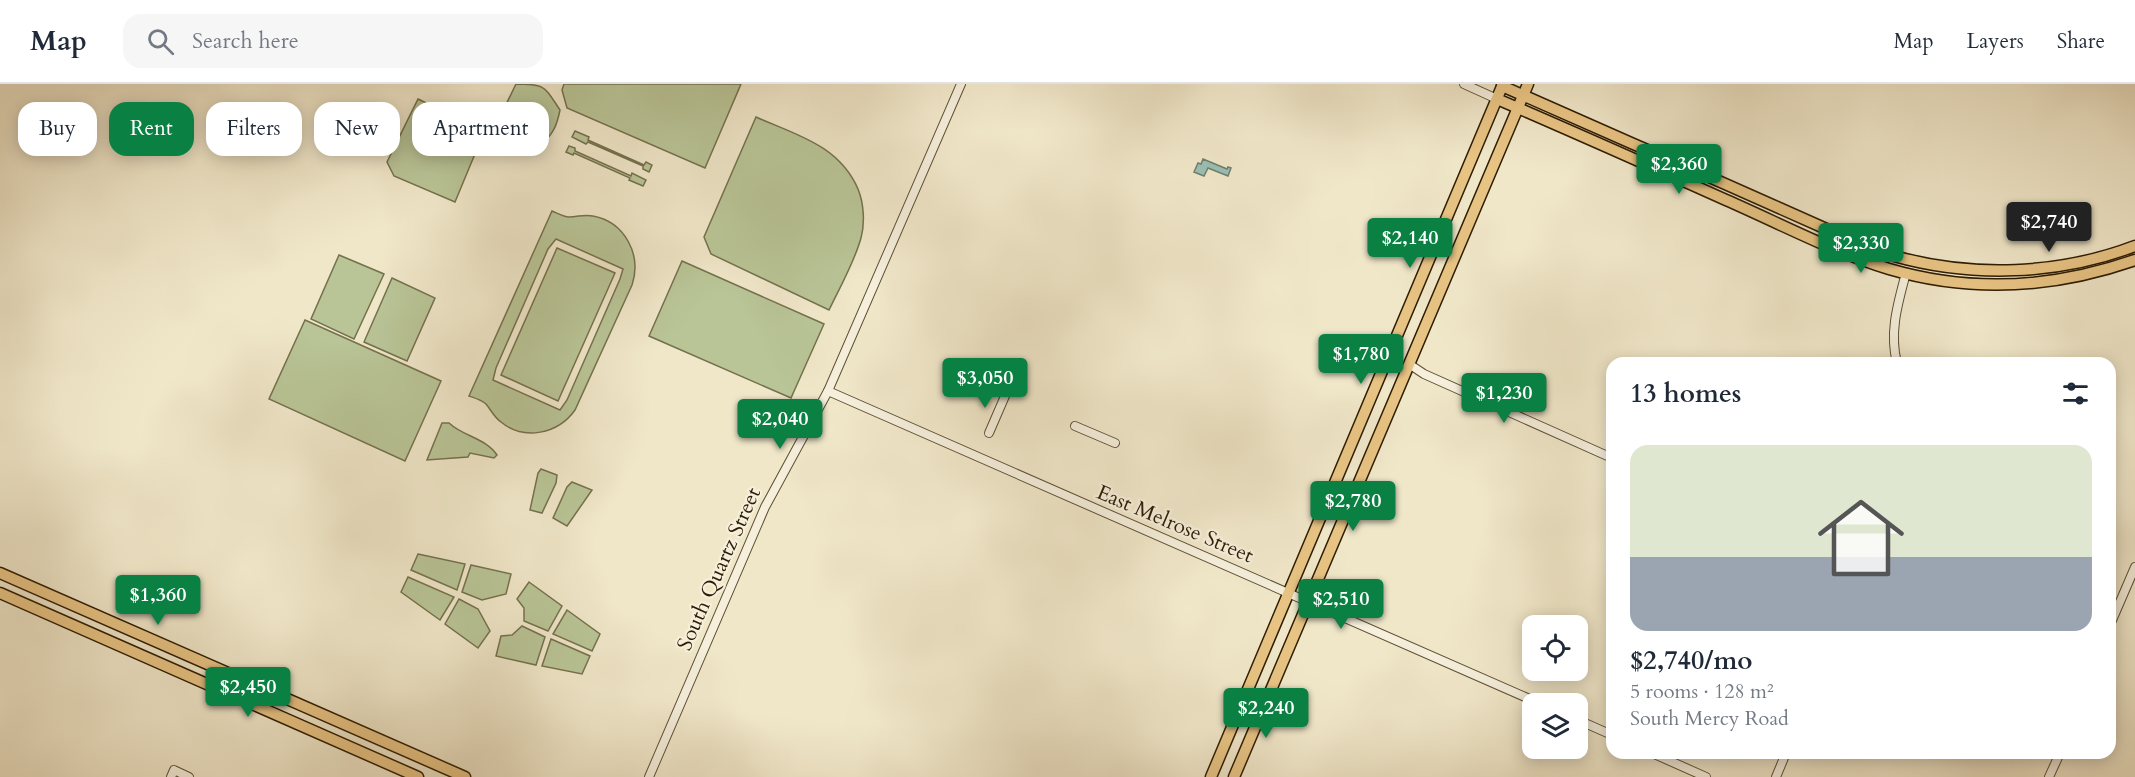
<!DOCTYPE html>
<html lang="en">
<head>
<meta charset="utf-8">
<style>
  body { margin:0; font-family:Cardo,serif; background:#f6f6f7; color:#1f2937; height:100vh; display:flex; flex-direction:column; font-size:22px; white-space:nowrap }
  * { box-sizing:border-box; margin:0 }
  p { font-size:20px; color:#747a83 }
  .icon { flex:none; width:33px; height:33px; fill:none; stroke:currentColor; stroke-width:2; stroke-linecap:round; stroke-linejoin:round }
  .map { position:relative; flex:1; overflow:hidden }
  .side { position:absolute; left:1606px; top:273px; width:510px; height:402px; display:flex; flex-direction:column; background:#fff; border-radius:18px; box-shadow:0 3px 15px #0003 }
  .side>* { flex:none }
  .top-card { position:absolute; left:18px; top:18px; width:570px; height:54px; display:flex; gap:12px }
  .fabs { position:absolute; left:1522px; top:531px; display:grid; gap:12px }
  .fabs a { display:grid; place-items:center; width:66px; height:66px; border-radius:12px; background:#fff; box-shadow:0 3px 15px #0003; font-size:30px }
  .price { position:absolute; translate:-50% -51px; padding:0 14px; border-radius:6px; background:#0b8043; color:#fff; font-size:20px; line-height:39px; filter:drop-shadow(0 2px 3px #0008) }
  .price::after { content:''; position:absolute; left:50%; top:36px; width:18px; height:14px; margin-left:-9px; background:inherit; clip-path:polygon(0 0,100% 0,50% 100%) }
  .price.on { background:#222; color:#fff }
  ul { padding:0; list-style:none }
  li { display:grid; align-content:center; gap:12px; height:318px; padding:0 24px }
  li span { display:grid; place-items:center; height:186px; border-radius:18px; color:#555 }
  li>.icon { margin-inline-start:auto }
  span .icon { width:108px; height:108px; fill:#fffc; stroke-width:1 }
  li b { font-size:26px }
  h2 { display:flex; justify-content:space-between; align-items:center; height:72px; padding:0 24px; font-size:26px }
  .pill { padding:0 21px; border-radius:18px; background:#fff; box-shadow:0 3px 15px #0003; font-size:21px; line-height:54px }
  .pill.on { background:#0b8043; color:#fff }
  header { display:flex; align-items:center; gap:36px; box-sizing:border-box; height:84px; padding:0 30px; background:#fff; border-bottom:2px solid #e0e1e3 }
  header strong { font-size:28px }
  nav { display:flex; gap:33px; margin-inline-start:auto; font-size:21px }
  .search { width:420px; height:54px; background:#f6f6f7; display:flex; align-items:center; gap:15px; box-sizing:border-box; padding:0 21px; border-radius:18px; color:#747a83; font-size:22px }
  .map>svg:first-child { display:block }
</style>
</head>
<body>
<header>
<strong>Map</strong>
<div class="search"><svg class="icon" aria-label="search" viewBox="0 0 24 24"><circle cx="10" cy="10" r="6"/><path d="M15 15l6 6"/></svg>Search here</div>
<nav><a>Map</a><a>Layers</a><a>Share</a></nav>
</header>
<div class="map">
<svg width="2135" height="693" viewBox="0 0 2135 693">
  <rect width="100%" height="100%" fill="#f0e7c9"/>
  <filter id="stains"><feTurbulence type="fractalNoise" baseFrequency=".00333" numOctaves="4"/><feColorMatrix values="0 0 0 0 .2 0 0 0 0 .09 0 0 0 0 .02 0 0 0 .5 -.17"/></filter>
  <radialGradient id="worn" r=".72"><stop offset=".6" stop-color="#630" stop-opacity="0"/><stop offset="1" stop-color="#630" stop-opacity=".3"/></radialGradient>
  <!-- green -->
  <g fill="#b9c597" stroke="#74714d" stroke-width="1.5" fill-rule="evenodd">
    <path d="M516 0C546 0 544 2 560 26 557 41 553 51 541 60L501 46 497 39Z"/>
    <polygon points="564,0 741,0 705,84 567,24 562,6"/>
    <path d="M418 15C447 29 466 33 477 65L455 118 394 92 387 78Z"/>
    <path d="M756 33C796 51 839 61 858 105 864 120 865 139 861 154 854 179 840 203 829 226L711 170 704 153Z"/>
    <polygon points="575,47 589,53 588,56 644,81 646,78 652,81 649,88 643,85 643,82 588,58 586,60 572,53"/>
    <polygon points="569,62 575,64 575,67 631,92 632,89 646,96 643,102 629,96 630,94 574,69 573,71 566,68"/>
    <path d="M552 127C557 129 564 133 569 133 578 133 584 130 593 132 625 138 642 171 632 201L575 326C558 350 524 357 501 338 494 333 491 326 486 320 482 316 475 314 469 312ZM556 155 623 185 620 195 567 316 560 326 493 296 496 284 548 165Z"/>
    <polygon points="557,164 615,189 558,317 501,291"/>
    <polygon points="339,171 384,190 354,255 311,235"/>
    <polygon points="682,177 824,240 791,314 649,252"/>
    <polygon points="392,194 435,214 407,277 364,258"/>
    <polygon points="305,236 441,297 405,377 269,315"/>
    <path d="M442 339H449C464 353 486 354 497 371L494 374 470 369 468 373 427 376Z"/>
    <polygon points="541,385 557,391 556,399 542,429 530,426 538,389"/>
    <polygon points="572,398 592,406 567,442 553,434 567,403"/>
    <polygon points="418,470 465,480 457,506 411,486"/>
    <polygon points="471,481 511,490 506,510 482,516 462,508"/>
    <polygon points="408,493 454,513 440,536 401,508"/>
    <polygon points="529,498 562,522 548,547 524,537 524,524 517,515"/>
    <polygon points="459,515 478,525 490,547 478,564 445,540"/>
    <polygon points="567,526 600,550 592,567 553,550"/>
    <polygon points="522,542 545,553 536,581 496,572 501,552 512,551"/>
    <polygon points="551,555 590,572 582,590 542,582"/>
  </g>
  <!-- water -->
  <polygon fill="#9ac0b6" stroke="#6f7f6e" stroke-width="1.5" points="1203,75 1227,85 1228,83 1231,84 1228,92 1208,84 1204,92 1194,88 1198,79 1201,80"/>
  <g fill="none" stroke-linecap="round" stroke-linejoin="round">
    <!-- minor casing -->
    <g stroke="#5e5034" stroke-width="10">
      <g id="minor">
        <polyline points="1464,0 1497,15"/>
        <path d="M1897 279C1889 248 1898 219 1906 189"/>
        <polyline points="1409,280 1424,290 1612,374"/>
        <polyline points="828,307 1541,620"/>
        <polyline points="1075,342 1115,359"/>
        <polyline points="989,349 1005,312"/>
        <polyline points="2110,541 2135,483"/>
        <polyline points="1578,636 1612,651"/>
        <polyline points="1652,669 1706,693"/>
        <polyline points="171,693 174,686 189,693"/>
        <polyline points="649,693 765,423 828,307 961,0"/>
        <polyline points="1776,693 1786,669"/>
        <polyline points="2049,693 2060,669"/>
      </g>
    </g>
    <!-- major casing -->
    <g stroke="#2e1d03" stroke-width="13">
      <g id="major">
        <path d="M1502 2C1576 35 1649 67 1723 99 1756 114 1789 128 1822 143 1846 153 1869 165 1894 172 1972 194 2059 191 2135 162"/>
        <path d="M1497 15C1574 48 1650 82 1726 116 1779 139 1833 168 1889 185 1971 209 2055 204 2135 176"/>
        <polyline points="0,489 465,693"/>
        <polyline points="0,509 418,693"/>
        <polyline points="1211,693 1503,0"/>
        <polyline points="1234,693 1528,0"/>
      </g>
    </g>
    <!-- minor -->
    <use href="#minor" stroke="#f5efdc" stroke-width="8"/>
    <!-- major -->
    <use href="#major" stroke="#e8c484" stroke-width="10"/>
  </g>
  <g text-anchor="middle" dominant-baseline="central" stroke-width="4.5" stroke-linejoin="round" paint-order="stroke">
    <!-- street labels -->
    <g font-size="21" fill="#2e1d03" stroke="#f5efdc">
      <text transform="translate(1175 440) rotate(23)">East Melrose Street</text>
      <text transform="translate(719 485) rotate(-66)">South Quartz Street</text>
    </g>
  </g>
  <rect width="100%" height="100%" filter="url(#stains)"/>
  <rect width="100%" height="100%" fill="url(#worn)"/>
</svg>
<div class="fabs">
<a><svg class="icon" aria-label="locate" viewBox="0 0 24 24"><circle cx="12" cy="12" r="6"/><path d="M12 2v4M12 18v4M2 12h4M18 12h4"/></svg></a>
<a><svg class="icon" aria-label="layers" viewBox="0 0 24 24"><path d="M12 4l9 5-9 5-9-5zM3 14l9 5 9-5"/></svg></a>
</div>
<b class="price" style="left:1679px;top:111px">$2,360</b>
<b class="price on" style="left:2049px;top:169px">$2,740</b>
<b class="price" style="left:1410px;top:185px">$2,140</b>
<b class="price" style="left:1861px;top:190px">$2,330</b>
<b class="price" style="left:1361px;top:301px">$1,780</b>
<b class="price" style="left:985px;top:325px">$3,050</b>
<b class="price" style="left:1504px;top:340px">$1,230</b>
<b class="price" style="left:780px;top:366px">$2,040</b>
<b class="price" style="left:1353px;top:448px">$2,780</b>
<b class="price" style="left:158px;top:542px">$1,360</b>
<b class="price" style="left:1341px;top:546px">$2,510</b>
<b class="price" style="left:248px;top:634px">$2,450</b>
<b class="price" style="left:1266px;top:655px">$2,240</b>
<div class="top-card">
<a class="pill">Buy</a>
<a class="pill on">Rent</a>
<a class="pill">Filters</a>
<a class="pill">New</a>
<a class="pill">Apartment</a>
</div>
<section class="side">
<h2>13 homes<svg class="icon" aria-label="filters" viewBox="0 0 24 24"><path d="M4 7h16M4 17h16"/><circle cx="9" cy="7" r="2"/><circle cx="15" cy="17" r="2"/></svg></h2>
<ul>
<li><span style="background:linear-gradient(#dfe7d0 60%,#9aa5b1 0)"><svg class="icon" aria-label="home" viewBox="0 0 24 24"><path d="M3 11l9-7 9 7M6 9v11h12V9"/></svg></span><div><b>$2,740/mo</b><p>5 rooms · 128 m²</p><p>South Mercy Road</p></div></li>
</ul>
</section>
</div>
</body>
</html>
